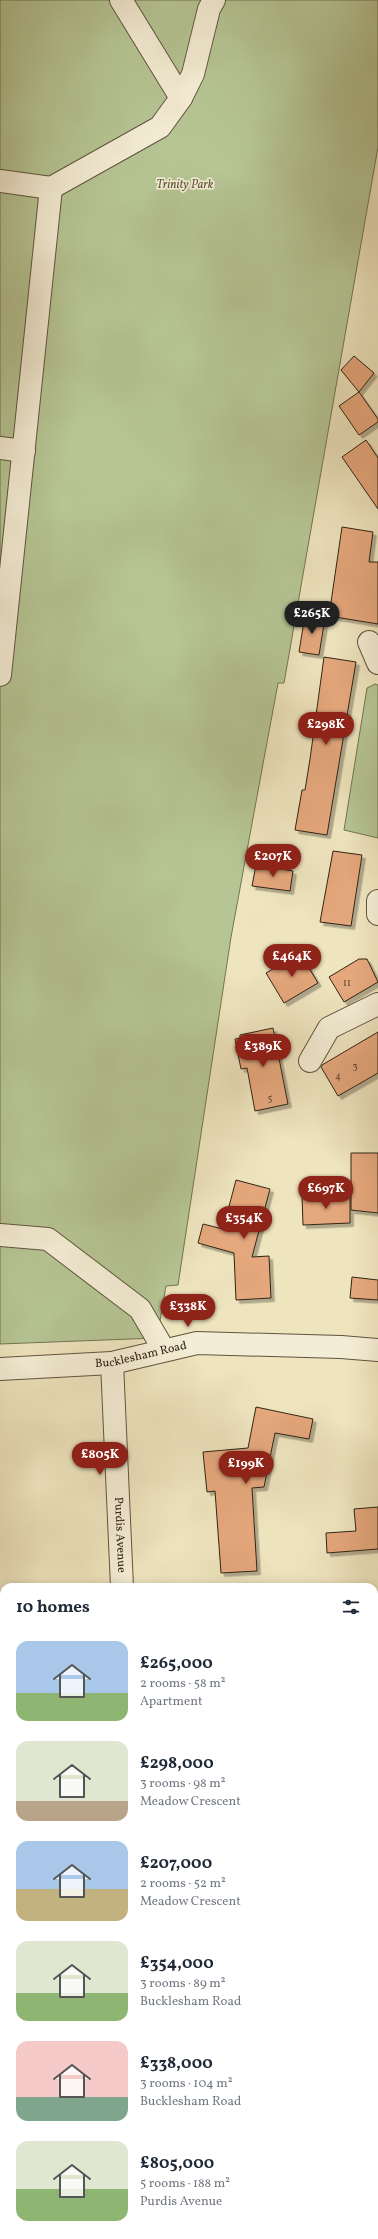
<!DOCTYPE html>
<html lang="en">
<head>
<meta charset="utf-8">
<style>
  body { margin:0; font-family:Vollkorn,serif; background:#f6f6f7; color:#1f2937; height:100vh; display:flex; flex-direction:column; font-size:15px; white-space:nowrap }
  * { box-sizing:border-box; margin:0 }
  p { font-size:13px; color:#747a83 }
  .icon { flex:none; width:22px; height:22px; fill:none; stroke:currentColor; stroke-width:2; stroke-linecap:round; stroke-linejoin:round }
  .map { position:relative; flex:1; overflow:hidden }
  .sheet { position:absolute; left:0px; top:1583px; width:378px; height:656px; display:flex; flex-direction:column; background:#fff; border-radius:12px 12px 0 0; box-shadow:0 2px 10px #0003 }
  .sheet>* { flex:none }
  .price { position:absolute; translate:-50% -34px; padding:0 9px; border-radius:14px; background:#8f2418; color:#fff; font-size:13px; line-height:26px; filter:drop-shadow(0 1px 2px #0008) }
  .price::after { content:''; position:absolute; left:50%; top:24px; width:12px; height:9px; margin-left:-6px; background:inherit; clip-path:polygon(0 0,100% 0,50% 100%) }
  .price.selected { background:#222; color:#fff }
  ul { padding:0; list-style:none }
  li { display:flex; align-items:center; gap:12px; height:100px; padding:0 16px }
  li span { display:grid; place-items:center; flex:none; width:112px; height:80px; border-radius:12px; color:#555 }
  li>.icon { margin-inline-start:auto }
  span .icon { width:48px; height:48px; fill:#fffc; stroke-width:1 }
  li b { font-size:17px }
  h2 { display:flex; justify-content:space-between; align-items:center; height:48px; padding:0 16px; font-size:17px }
  .map>svg:first-child { display:block }
</style>
</head>
<body>
<div class="map">
<svg width="378" height="2239" viewBox="0 0 378 2239">
  <defs>
    <filter id="shadow"><feDropShadow dx="3.5" dy="3.5" stdDeviation="0" flood-color="#0004"/></filter>
  </defs>
  <rect width="100%" height="100%" fill="#eee4be"/>
  <filter id="stains"><feTurbulence type="fractalNoise" baseFrequency=".005" numOctaves="4"/><feColorMatrix values="0 0 0 0 .2 0 0 0 0 .09 0 0 0 0 .02 0 0 0 .5 -.17"/></filter>
  <radialGradient id="worn" r=".72"><stop offset=".6" stop-color="#630" stop-opacity="0"/><stop offset="1" stop-color="#630" stop-opacity=".3"/></radialGradient>
  <!-- green -->
  <g fill="#b6c594" stroke="#737454">
    <polygon points="0,0 378,0 378,147 284,683 278,683 231,937 178,1285 166,1286 157,1338 0,1344"/>
    <polygon points="375,684 378,685 378,838 344,830 367,688"/>
    <polygon points="0,1703 4,1703 4,2235 154,2235 154,2239 0,2239"/>
  </g>
  <!-- building -->
  <g fill="#e5a77c" stroke="#302415" filter="url(#shadow)">
    <polygon points="354,356 374,373 359,392 341,370"/>
    <polygon points="359,392 378,419 378,422 359,435 339,406"/>
    <polygon points="366,440 378,458 378,509 342,457"/>
    <polygon points="342,527 373,532 369,562 378,562 378,624 329,616"/>
    <polygon points="305,615 325,618 319,655 299,652"/>
    <polygon points="324,657 356,662 327,835 295,830 302,790 305,790 310,759"/>
    <polygon points="333,851 362,855 351,926 320,922"/>
    <polygon points="256,865 293,871 290,891 252,886"/>
    <polygon points="300,953 318,983 284,1003 266,973"/>
    <polygon points="359,959 367,959 378,982 344,1002 329,977"/>
    <polygon points="273,1028 288,1104 255,1111 247,1068 241,1069 235,1039 240,1038 240,1035"/>
    <polygon points="378,1032 378,1073 338,1096 321,1067 322,1065"/>
    <polygon points="351,1153 378,1153 378,1213 351,1210"/>
    <polygon points="236,1180 270,1189 252,1257 269,1256 271,1298 236,1300 234,1253 198,1243 203,1224 223,1229"/>
    <polygon points="350,1195 350,1223 303,1225 302,1196"/>
    <polygon points="352,1277 378,1280 378,1300 350,1298"/>
    <polygon points="256,1407 313,1419 309,1439 275,1433 264,1487 252,1488 257,1571 221,1573 215,1491 207,1492 203,1452 248,1448"/>
    <polygon points="378,1507 378,1549 327,1553 326,1533 356,1531 354,1509"/>
  </g>
  <g fill="none" stroke-linecap="round" stroke-linejoin="round">
    <!-- minor casing -->
    <g stroke="#60543f" stroke-width="24">
      <g id="minor">
        <polyline points="121,0 181,98"/>
        <polyline points="0,181 51,188 160,127 181,98 193,74 209,9 214,0"/>
        <polyline points="0,448 24,451"/>
        <polyline points="369,642 378,663"/>
        <polyline points="0,675 51,188"/>
        <polyline points="378,901 378,914"/>
        <polyline points="310,1061 329,1028 378,1004"/>
        <polyline points="0,1235 48,1239 140,1309 164,1350"/>
        <path id="s1" d="M112 1363 122 1587"/>
        <path id="s2" d="M0 1369 112 1363 197 1343 341 1347 378 1350"/>
        <polyline points="163,2235 163,2239"/>
      </g>
    </g>
    <!-- minor -->
    <use href="#minor" stroke="#f4edd5" stroke-width="22"/>
  </g>
  <g text-anchor="middle" dominant-baseline="central" stroke-width="3.5" stroke-linejoin="round" paint-order="stroke">
    <!-- number labels -->
    <g font-size="10" fill="#5d452f">
      <text x="347" y="983">11</text>
      <text x="355" y="1066">3</text>
      <text x="338" y="1076">4</text>
      <text x="270" y="1098">5</text>
    </g>
    <!-- park labels -->
    <g font-size="12" font-style="italic" fill="#58543b" stroke="#f4edd5">
      <text x="185" y="185">Trinity Park</text>
    </g>
    <!-- street labels -->
    <g font-size="12" fill="#302415" stroke="#f4edd5">
      <text stroke="none"><textPath href="#s2" startOffset="142">Bucklesham Road</textPath></text>
      <text stroke="none"><textPath href="#s1" startOffset="172">Purdis Avenue</textPath></text>
    </g>
  </g>
  <rect width="100%" height="100%" filter="url(#stains)"/>
  <rect width="100%" height="100%" fill="url(#worn)"/>
</svg>
<b class="price selected" style="left:312px;top:635px">£265K</b>
<b class="price" style="left:326px;top:746px">£298K</b>
<b class="price" style="left:273px;top:878px">£207K</b>
<b class="price" style="left:292px;top:978px">£464K</b>
<b class="price" style="left:263px;top:1068px">£389K</b>
<b class="price" style="left:326px;top:1210px">£697K</b>
<b class="price" style="left:244px;top:1240px">£354K</b>
<b class="price" style="left:188px;top:1328px">£338K</b>
<b class="price" style="left:100px;top:1476px">£805K</b>
<b class="price" style="left:246px;top:1485px">£199K</b>
<section class="sheet">
<h2>10 homes<svg class="icon" aria-label="filters" viewBox="0 0 24 24"><path d="M4 7h16M4 17h16"/><circle cx="9" cy="7" r="2"/><circle cx="15" cy="17" r="2"/></svg></h2>
<ul>
<li><span style="background:linear-gradient(#a9c7e8 65%,#8fb573 0)"><svg class="icon" aria-label="home" viewBox="0 0 24 24"><path d="M3 11l9-7 9 7M6 9v11h12V9"/></svg></span><div><b>£265,000</b><p>2 rooms · 58 m²</p><p>Apartment</p></div></li>
<li><span style="background:linear-gradient(#dfe7d0 75%,#b9a48a 0)"><svg class="icon" aria-label="home" viewBox="0 0 24 24"><path d="M3 11l9-7 9 7M6 9v11h12V9"/></svg></span><div><b>£298,000</b><p>3 rooms · 98 m²</p><p>Meadow Crescent</p></div></li>
<li><span style="background:linear-gradient(#a9c7e8 60%,#c2b280 0)"><svg class="icon" aria-label="home" viewBox="0 0 24 24"><path d="M3 11l9-7 9 7M6 9v11h12V9"/></svg></span><div><b>£207,000</b><p>2 rooms · 52 m²</p><p>Meadow Crescent</p></div></li>
<li><span style="background:linear-gradient(#dfe7d0 65%,#8fb573 0)"><svg class="icon" aria-label="home" viewBox="0 0 24 24"><path d="M3 11l9-7 9 7M6 9v11h12V9"/></svg></span><div><b>£354,000</b><p>3 rooms · 89 m²</p><p>Bucklesham Road</p></div></li>
<li><span style="background:linear-gradient(#f6c9c9 70%,#7fa58c 0)"><svg class="icon" aria-label="home" viewBox="0 0 24 24"><path d="M3 11l9-7 9 7M6 9v11h12V9"/></svg></span><div><b>£338,000</b><p>3 rooms · 104 m²</p><p>Bucklesham Road</p></div></li>
<li><span style="background:linear-gradient(#dfe7d0 60%,#8fb573 0)"><svg class="icon" aria-label="home" viewBox="0 0 24 24"><path d="M3 11l9-7 9 7M6 9v11h12V9"/></svg></span><div><b>£805,000</b><p>5 rooms · 188 m²</p><p>Purdis Avenue</p></div></li>
</ul>
</section>
</div>
</body>
</html>
